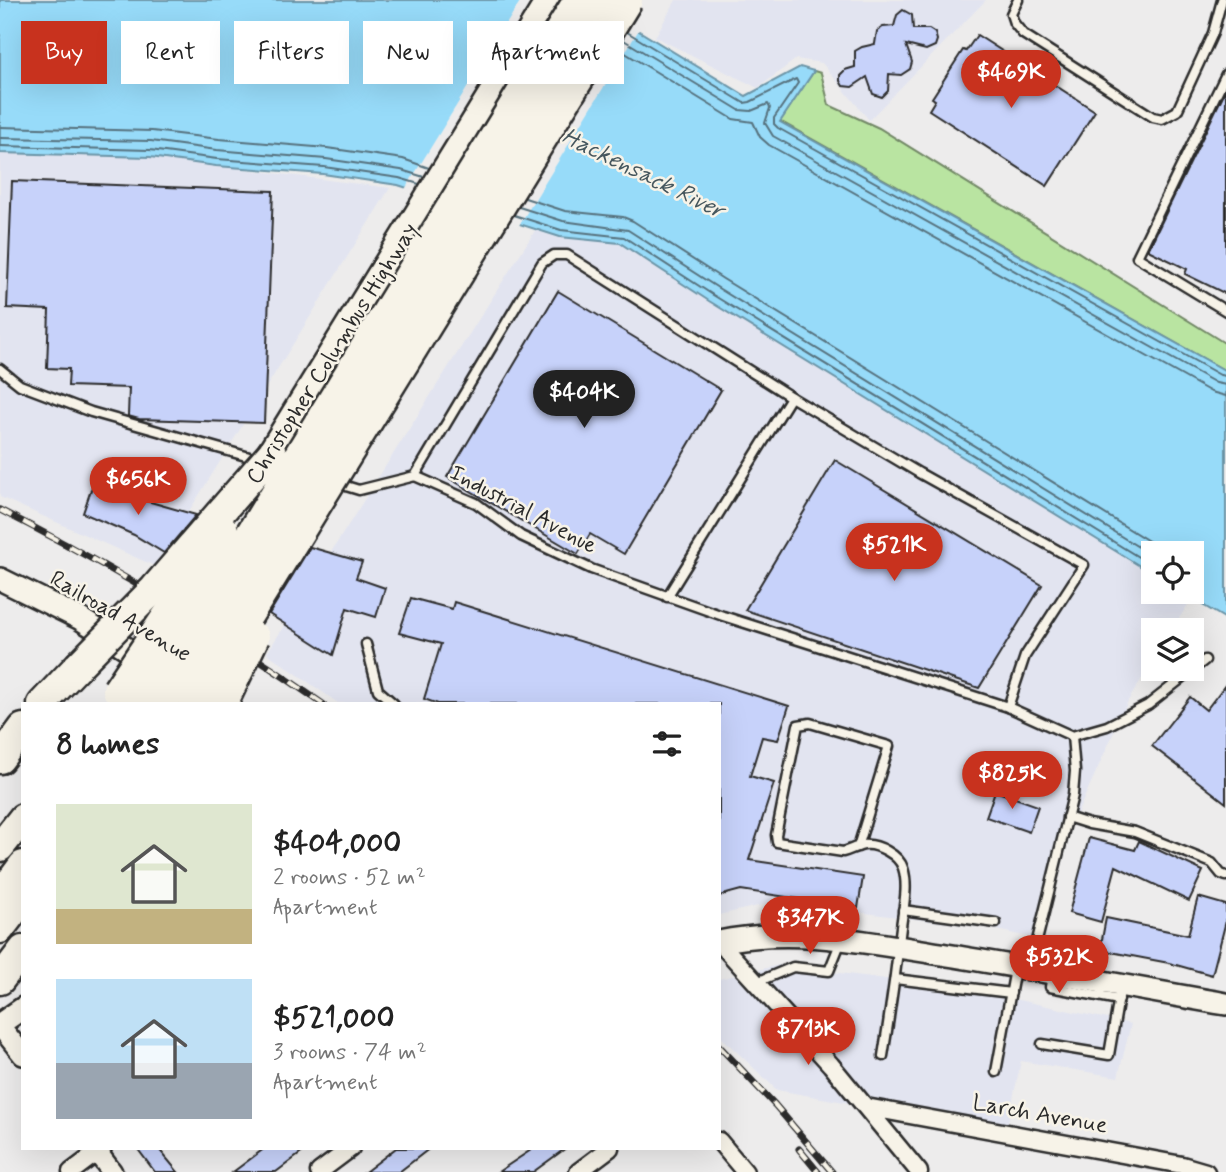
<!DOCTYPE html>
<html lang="en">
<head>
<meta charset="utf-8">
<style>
  body { margin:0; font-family:Mynerve,sans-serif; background:#f2f2f2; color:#222; height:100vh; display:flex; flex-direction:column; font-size:26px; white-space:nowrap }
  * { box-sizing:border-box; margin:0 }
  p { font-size:23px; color:#767676 }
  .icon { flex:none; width:38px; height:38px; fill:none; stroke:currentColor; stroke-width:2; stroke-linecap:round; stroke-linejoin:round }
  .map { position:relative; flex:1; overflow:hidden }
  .sheet { position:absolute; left:21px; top:702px; width:700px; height:448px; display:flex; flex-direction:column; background:#fff; border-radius:0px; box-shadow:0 7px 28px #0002 }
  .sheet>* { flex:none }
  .banner { position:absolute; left:21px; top:21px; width:700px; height:63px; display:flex; gap:14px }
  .tools { position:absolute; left:1141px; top:541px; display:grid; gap:14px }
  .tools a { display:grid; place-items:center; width:63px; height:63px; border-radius:0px; background:#fff; box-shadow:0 7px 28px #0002; font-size:35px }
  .price { position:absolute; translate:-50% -60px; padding:0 16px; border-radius:24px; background:#c8321e; color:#fff; font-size:23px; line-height:46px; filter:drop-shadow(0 2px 4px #0008) }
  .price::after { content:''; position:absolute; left:50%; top:42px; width:21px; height:16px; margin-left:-10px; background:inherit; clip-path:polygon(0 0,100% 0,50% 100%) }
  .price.active { background:#222; color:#fff }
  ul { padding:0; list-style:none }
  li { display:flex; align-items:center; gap:21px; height:175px; padding:0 35px }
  li span { display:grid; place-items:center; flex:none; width:196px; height:140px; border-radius:0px; color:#555 }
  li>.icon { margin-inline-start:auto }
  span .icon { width:84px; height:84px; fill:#fffc; stroke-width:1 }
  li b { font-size:30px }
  h2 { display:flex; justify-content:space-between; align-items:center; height:84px; padding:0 35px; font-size:30px }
  .tag { padding:0 24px; border-radius:0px; background:#fff; box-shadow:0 7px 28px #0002; font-size:24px; line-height:63px }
  .tag.active { background:#c8321e; color:#fff }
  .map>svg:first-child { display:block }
</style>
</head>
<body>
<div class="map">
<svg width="1226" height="1172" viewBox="0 0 1226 1172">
  <rect width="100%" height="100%" fill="#edecec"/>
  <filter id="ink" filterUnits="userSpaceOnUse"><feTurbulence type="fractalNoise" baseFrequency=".0143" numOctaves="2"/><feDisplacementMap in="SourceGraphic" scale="14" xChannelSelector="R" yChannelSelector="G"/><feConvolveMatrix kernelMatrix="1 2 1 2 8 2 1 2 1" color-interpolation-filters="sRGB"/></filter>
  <g filter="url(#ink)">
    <!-- built -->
    <g fill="#e2e4f0">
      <polygon points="676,0 986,0 869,120 822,63 796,59 758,88 655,37"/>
      <polygon points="0,153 150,157 390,188 155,566 0,497"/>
      <polygon points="536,229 620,243 1153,574 1153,592 1181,592 1192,598 1172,630 1153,630 1153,661 1128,701 1044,887 1033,938 988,928 775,902 719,915 719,704 338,703 267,653"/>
      <polygon points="779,965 977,991 1131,1024 1118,1077 1021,1061 1006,1131 777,1090 719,1035 719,979"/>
    </g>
    <!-- green -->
    <polygon fill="#b9e4a1" stroke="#728866" stroke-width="2" points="814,71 821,73 829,105 879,128 1226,344 1226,371 780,121"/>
    <!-- water -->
    <polygon fill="#97dbf9" stroke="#6c95a7" stroke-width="2" points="0,0 588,0 746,96 800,67 814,71 780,122 1226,371 1226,619 1181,592 1192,592 1192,553 1153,553 1153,574 709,301 620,243 560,237 398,185 323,174 216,166 150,157 0,153"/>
    <!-- pier -->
    <polygon fill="#edecec" points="521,0 595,0 640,28 518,227 404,191"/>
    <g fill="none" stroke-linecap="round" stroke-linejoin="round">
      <!-- shore -->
      <g stroke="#56717d" stroke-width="2">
        <polyline points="627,32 744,103 750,102 796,79 798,83 774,118 774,124 778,128 1220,375 1226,376"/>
        <polyline points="622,39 739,110 751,111 768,104 770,108 765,123 773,136 1216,383 1226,385"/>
        <polyline points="617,48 733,119 753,122 760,137 769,145 1211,392 1226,396"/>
        <polyline points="0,127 152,131 219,139 327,148 403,159 429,168"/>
        <polyline points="0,138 151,141 217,150 326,159 401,170 424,177"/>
        <polyline points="0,146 150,150 217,159 324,167 399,178 419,184"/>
        <polyline points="525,198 565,211 623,217 633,221 723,279 1168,553"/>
        <polyline points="519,207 563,221 628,230 718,288 1153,556"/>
        <polyline points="514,215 561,230 624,237 713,295 1153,566"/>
      </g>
    </g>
    <!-- building -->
    <g fill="#c7d2fa" stroke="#2b2b2b" stroke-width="2">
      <polygon points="903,10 912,15 913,29 929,29 935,33 937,40 935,46 926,50 906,45 912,62 910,69 901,75 889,74 888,91 882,97 873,94 867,77 852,87 843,86 840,81 840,75 845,70 855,67 855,51 862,47 875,44 877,31 883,27 894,26 897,15"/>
      <polygon points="977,35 1095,111 1047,186 929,110 935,100 932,98 963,50 966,51"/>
      <polygon points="1226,89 1226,294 1185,274 1187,269 1148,250"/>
      <polygon points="12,181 273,191 264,423 139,419 128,416 129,388 68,386 69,369 47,368 49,310 7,308"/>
      <polygon points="558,291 721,390 624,554 590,534 578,554 447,477"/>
      <polygon points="835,460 1042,585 979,688 745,610"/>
      <polygon points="93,484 147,501 196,515 164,553 134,535 83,513"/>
      <polygon points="310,547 362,562 356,578 385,588 376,617 347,608 333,655 269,614"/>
      <polygon points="411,598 452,609 454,602 789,706 778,740 762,737 750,776 774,783 749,860 863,877 858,908 741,890 719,896 719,704 438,704 424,699 441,644 399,633"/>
      <polygon points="1226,684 1226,803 1152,746 1190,697 1206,710"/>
      <polygon points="995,791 1038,806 1029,832 986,817"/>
      <polygon points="1089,838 1135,850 1139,841 1203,871 1189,901 1116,866 1101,922 1069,913"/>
      <polygon points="1198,897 1226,905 1226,921 1212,975 1169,963 1100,950 1106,918 1188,935"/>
      <polygon points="137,1148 158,1148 178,1172 155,1172"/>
      <polygon points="265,1148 308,1148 276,1172 233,1172"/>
      <polygon points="396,1148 430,1148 399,1172 365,1172"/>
      <polygon points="534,1148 566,1148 533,1172 498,1172"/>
    </g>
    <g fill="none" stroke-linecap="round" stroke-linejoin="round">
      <!-- service casing -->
      <g stroke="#2b2b2b" stroke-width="13">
        <g id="service">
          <polyline points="1018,0 1011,14 1014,23 1023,34 1153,117 1162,119 1177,111 1213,33 1222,0"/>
          <polyline points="1226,74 1137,257 1226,311"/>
          <polyline points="0,369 20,385 91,412 260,460"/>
          <polyline points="791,397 919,473 1084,565 1025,656 1008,707"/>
          <polyline points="415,476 542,263 554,255 567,255 791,397 667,597"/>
          <polyline points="336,483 359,490 415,476 476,503 521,536 591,569 723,616 1008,707 1072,736 1075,771 1073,795 1030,969"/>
          <polyline points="366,644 378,690 394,704"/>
          <polyline points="1072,736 1107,726 1148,705 1205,660"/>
          <polyline points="1067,817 1089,824 1135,832 1212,863 1221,874 1226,876"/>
          <path d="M858 847 889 746 810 723 798 725 776 835 777 842 843 852C850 850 857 846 864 845 877 843 899 855 903 868 909 886 903 909 901 927 896 970 890 1013 883 1056"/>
          <polyline points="903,910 996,923"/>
          <polyline points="1052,976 1050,987 1119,1000"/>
          <polyline points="895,979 1011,993"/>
          <polyline points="757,982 793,967 829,971 841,941"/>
          <polyline points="1042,1044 1109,1055 1121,985"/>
          <polyline points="996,1072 1015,969"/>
        </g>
      </g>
      <!-- minor casing -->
      <g stroke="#2b2b2b" stroke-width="21">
        <g id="minor">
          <polyline points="719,942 831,1065 919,1172"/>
          <polyline points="866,1107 1182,1165 1206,1172"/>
          <polyline points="719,1141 745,1172"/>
          <polyline points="71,1172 103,1148"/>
          <polyline points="319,1172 351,1148"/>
          <polyline points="578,1172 610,1148"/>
        </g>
      </g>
      <!-- tertiary casing -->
      <g stroke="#2b2b2b" stroke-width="24">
        <g id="tertiary">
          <polyline points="0,1026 23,1055"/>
          <polyline points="94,1148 112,1172"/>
        </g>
      </g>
      <!-- secondary casing -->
      <g stroke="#2b2b2b" stroke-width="26">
        <g id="secondary">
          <polyline points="0,579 79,618 151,664"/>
          <path d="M719 942C796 926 871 943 947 955 1040 970 1133 988 1226 1004"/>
          <polyline points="0,1024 23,1008"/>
        </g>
      </g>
      <!-- motorway casing -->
      <g stroke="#2b2b2b" stroke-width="33">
        <g id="motorway">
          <polyline points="272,453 551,0"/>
          <polyline points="42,704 78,666"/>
          <polyline points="0,759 23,728"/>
          <polyline points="0,847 23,818"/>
          <polyline points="0,896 23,865"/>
          <polyline points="0,929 23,899"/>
          <polyline points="0,980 23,950"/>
        </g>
      </g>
      <!-- service -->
      <use href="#service" stroke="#f7f3e8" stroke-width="8"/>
      <!-- minor -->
      <use href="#minor" stroke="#f7f3e8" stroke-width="16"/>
      <!-- tertiary -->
      <use href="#tertiary" stroke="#f7f3e8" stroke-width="19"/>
      <!-- secondary -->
      <use href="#secondary" stroke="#f7f3e8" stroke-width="21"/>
      <!-- motorway -->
      <use href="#motorway" stroke="#f7f3e8" stroke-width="28"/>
      <!-- rail casing -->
      <g stroke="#2b2b2b" stroke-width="7">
        <g id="rail">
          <path d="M0 510C113 567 219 631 323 704"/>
          <polyline points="719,1046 775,1105 832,1172"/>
          <polyline points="799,1149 818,1172"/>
        </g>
      </g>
      <!-- rail -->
      <use href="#rail" stroke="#f7f3e8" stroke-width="4.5" stroke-dasharray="13" stroke-linecap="butt"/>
      <!-- motorway-bridge casing -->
      <g stroke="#2b2b2b" stroke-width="33" stroke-linecap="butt">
        <g id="motorway-bridge">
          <polyline points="78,666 154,589 272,453"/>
          <polyline points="117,690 224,530"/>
          <polyline points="139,703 248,537 578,0"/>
          <polyline points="163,704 254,564 601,0"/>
          <polyline points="194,704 628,0"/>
          <polyline points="223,704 255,637"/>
        </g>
      </g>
      <!-- motorway-bridge -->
      <use href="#motorway-bridge" stroke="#f7f3e8" stroke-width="28"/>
    </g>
  </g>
  <g text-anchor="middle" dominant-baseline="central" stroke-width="5" stroke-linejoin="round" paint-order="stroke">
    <!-- street labels -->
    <g font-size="23" fill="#2b2b2b" stroke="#f7f3e8">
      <text transform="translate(333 354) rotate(-58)">Christopher Columbus Highway</text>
      <text transform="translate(523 510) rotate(28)">Industrial Avenue</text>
      <text transform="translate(120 617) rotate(30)">Railroad Avenue</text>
      <text transform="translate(1040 1115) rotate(10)">Larch Avenue</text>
    </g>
    <!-- water labels -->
    <g font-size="24" font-style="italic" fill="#46575e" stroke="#f7f3e8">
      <text transform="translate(643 174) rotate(26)">Hackensack River</text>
    </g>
  </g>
</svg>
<div class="tools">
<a><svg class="icon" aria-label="locate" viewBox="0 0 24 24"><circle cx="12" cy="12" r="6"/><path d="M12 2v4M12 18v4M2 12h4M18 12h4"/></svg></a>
<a><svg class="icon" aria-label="layers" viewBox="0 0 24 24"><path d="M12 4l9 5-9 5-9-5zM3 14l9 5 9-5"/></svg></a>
</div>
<b class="price" style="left:1011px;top:110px">$469K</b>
<b class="price active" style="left:584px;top:430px">$404K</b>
<b class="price" style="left:138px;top:517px">$656K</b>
<b class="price" style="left:894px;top:583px">$521K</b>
<b class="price" style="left:1012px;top:811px">$825K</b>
<b class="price" style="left:810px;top:956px">$347K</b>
<b class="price" style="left:1059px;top:995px">$532K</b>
<b class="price" style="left:808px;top:1067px">$713K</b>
<div class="banner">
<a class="tag active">Buy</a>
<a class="tag">Rent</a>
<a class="tag">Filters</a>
<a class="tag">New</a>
<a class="tag">Apartment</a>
</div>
<section class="sheet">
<h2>8 homes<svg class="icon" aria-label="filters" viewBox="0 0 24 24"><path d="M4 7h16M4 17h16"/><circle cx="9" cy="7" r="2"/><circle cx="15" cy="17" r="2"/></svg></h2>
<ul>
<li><span style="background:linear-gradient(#dfe7d0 75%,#c2b280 0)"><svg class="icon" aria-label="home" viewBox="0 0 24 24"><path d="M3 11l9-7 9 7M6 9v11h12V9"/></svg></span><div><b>$404,000</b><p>2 rooms · 52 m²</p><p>Apartment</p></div></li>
<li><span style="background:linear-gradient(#bfe0f5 60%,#9aa5b1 0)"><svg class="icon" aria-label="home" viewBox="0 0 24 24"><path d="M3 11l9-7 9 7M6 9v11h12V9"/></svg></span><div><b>$521,000</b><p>3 rooms · 74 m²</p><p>Apartment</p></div></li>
</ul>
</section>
</div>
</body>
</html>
